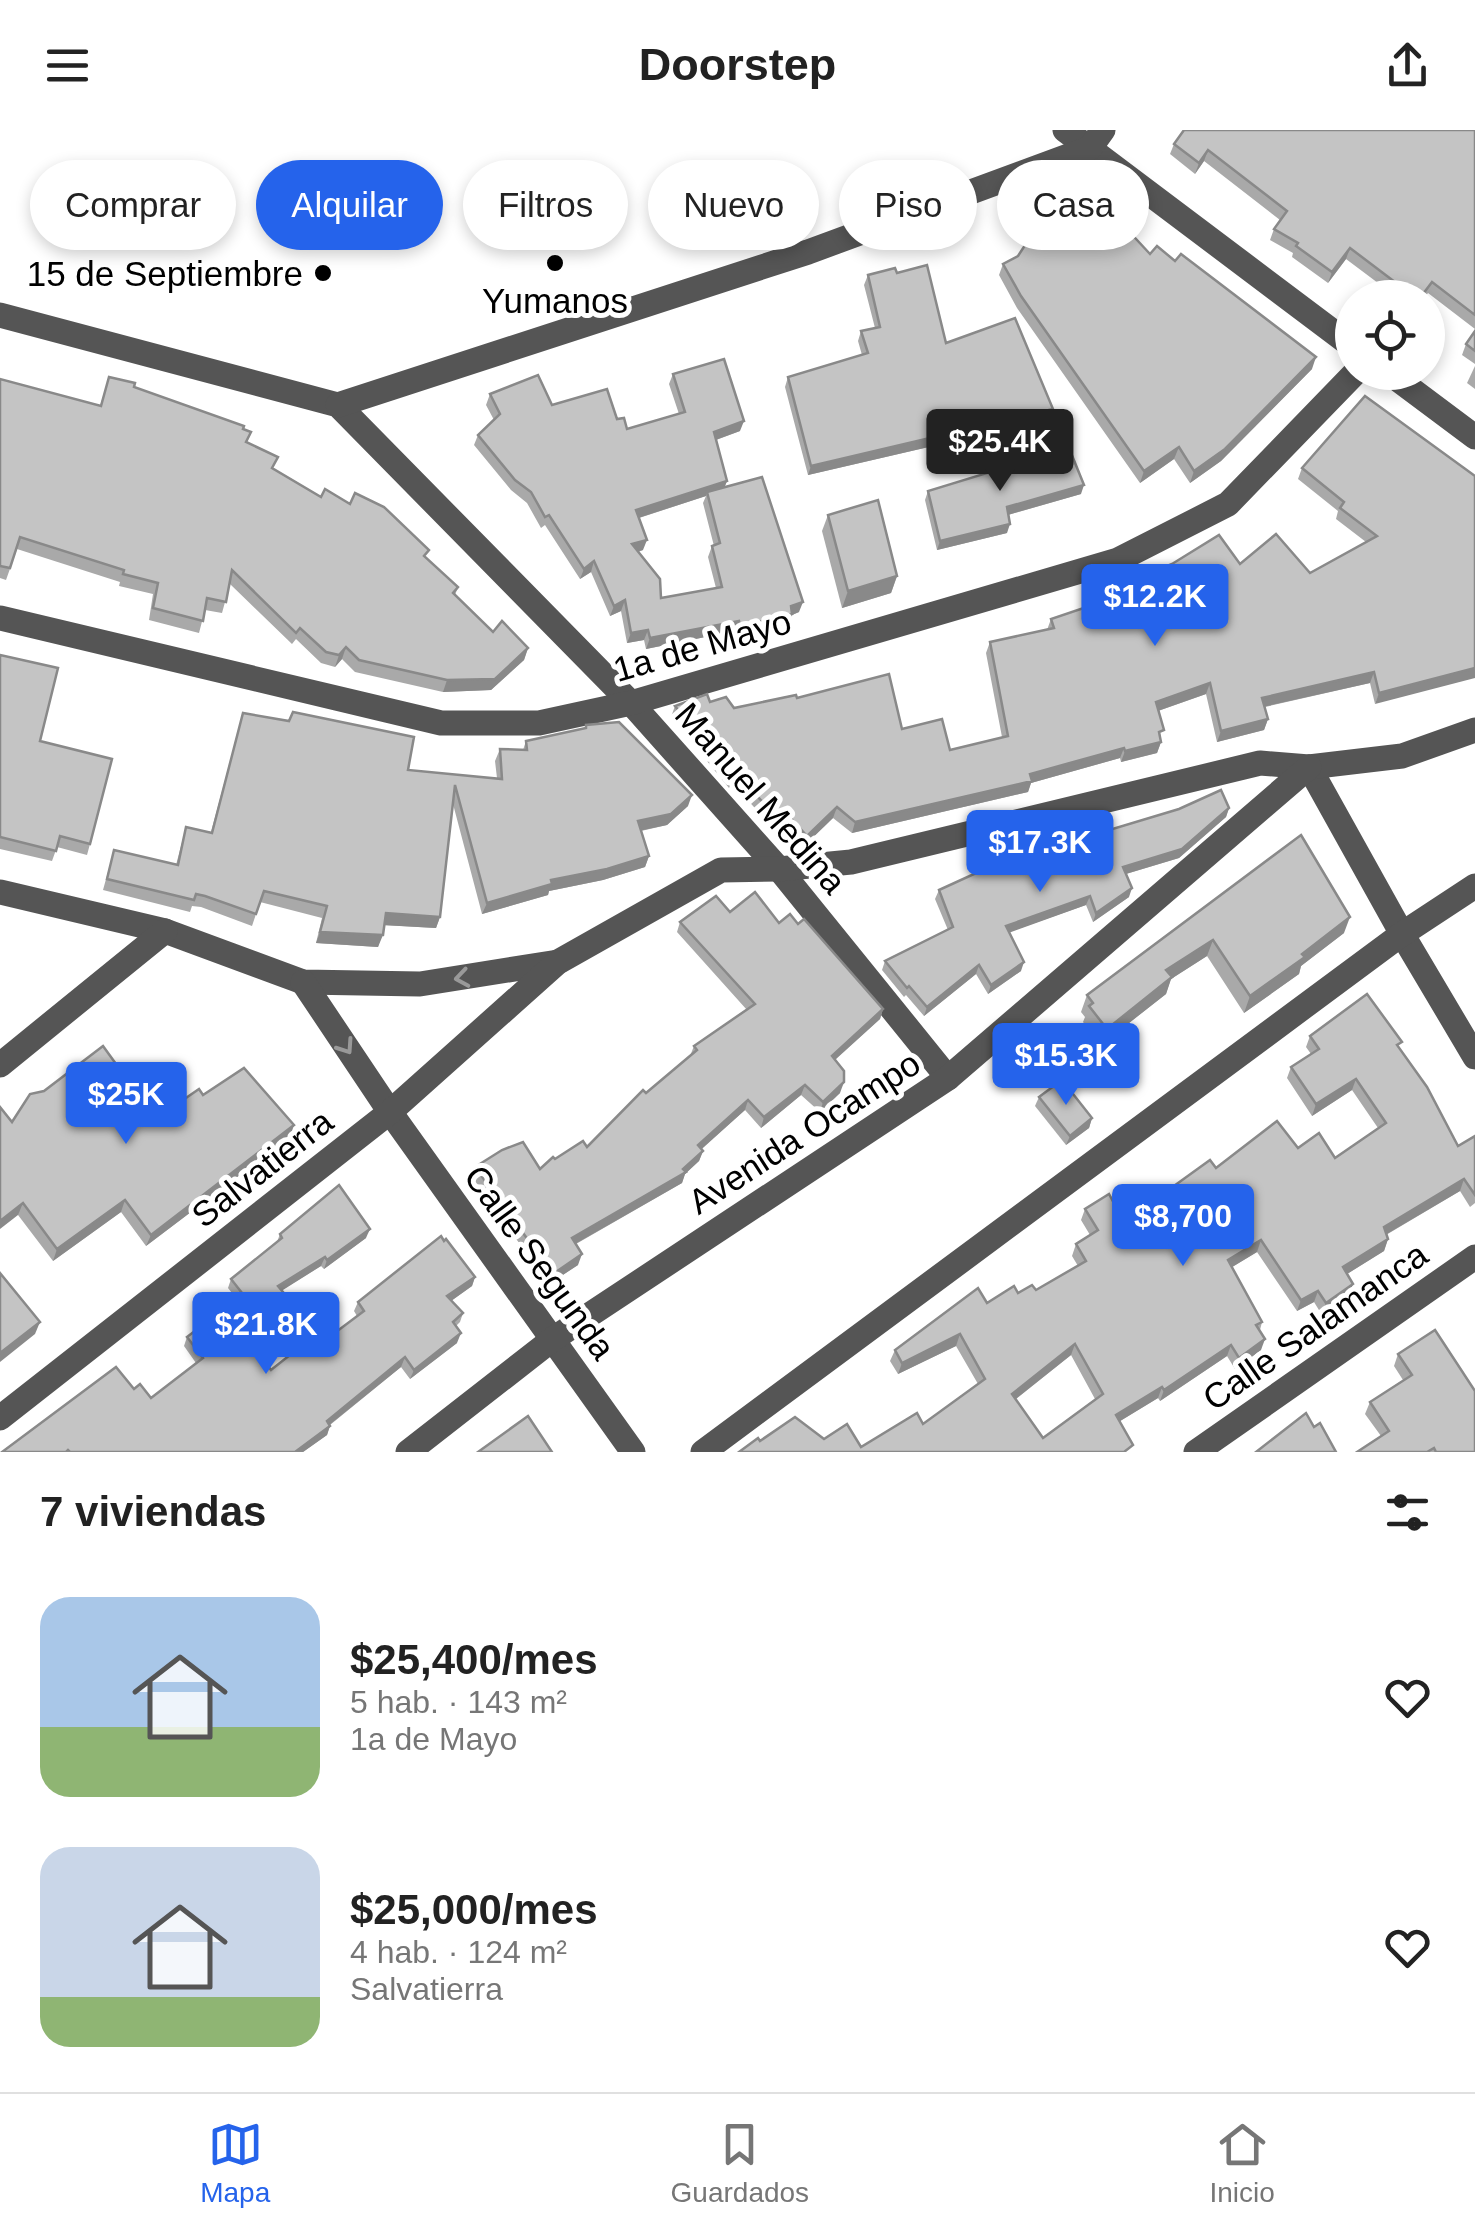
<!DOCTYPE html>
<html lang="es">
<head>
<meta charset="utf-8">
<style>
  body { margin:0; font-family:Arial,sans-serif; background:#f6f6f6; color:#222; height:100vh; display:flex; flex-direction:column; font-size:38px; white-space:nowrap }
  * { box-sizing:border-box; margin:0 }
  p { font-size:32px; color:#767676 }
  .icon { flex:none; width:55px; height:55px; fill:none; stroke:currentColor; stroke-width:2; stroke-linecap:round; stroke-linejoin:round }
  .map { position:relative; height:1322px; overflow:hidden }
  .panel { display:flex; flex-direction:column; background:#fff; flex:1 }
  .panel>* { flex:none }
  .guide { position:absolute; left:30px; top:30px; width:1415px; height:90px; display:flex; gap:20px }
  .buttons { position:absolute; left:1335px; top:150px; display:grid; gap:20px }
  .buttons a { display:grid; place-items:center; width:110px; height:110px; border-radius:50%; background:#fff; box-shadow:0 5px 15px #0003; font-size:50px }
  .price { position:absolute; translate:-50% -85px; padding:0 22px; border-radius:10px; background:#2563eb; color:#fff; font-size:32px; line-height:65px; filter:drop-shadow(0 2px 5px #0008) }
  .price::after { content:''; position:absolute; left:50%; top:60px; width:30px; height:22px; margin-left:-15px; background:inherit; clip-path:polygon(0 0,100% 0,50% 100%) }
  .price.on { background:#222; color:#fff }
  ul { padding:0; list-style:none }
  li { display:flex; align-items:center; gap:30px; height:250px; padding:0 40px }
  li span { display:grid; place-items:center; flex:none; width:280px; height:200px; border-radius:30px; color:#555 }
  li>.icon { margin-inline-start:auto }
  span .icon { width:120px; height:120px; fill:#fffc; stroke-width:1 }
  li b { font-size:42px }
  h2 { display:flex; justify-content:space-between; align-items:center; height:120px; padding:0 40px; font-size:42px }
  .tag { padding:0 35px; border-radius:45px; background:#fff; box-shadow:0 5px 15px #0003; font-size:35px; line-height:90px }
  .tag.on { background:#2563eb; color:#fff }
  header { display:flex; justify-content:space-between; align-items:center; height:130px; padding:0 40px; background:#fff; font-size:45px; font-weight:700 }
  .menu { display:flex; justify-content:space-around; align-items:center; height:140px; border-top:2px solid #e0e0e0; background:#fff; font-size:28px; color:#767676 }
  .menu a { display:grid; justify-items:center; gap:5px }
  .menu .on { color:#2563eb }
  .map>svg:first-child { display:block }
</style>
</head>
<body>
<header><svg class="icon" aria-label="menu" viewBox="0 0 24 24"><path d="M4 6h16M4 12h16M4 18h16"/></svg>Doorstep<svg class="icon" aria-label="share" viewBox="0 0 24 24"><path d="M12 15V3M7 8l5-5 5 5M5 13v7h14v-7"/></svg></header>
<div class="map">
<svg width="1475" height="1322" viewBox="0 0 1475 1322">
  <rect width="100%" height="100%" fill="#fff"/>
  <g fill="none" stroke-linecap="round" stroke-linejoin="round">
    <!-- minor -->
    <g stroke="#555" stroke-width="25">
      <polyline points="1065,0 1352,216"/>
      <polyline points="0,185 338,275 631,573 779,739 948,948"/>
      <polyline points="1388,242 1475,307"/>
      <polyline points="338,275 808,122 1090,18 1103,0"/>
      <polyline points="0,488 441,593 539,593 631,573 1118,430 1228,374 1356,242"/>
      <polyline points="1309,637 1402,804 1475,927"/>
      <polyline points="0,762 165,801 303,852 420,854 558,832"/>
      <polyline points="303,852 390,982 633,1322"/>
      <polyline points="0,935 165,801"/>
      <polyline points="0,1288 390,982 558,832 721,740 779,739 851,732 1260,633 1309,637 1402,626 1475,600"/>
      <polyline points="408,1322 553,1209 948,948 1309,637"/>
      <polyline points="703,1322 1402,804 1475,756"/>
      <polyline points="1196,1322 1475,1127"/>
    </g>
  </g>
  <!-- wall -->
  <g fill="#a9a9a9" fill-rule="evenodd">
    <polygon points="1475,0 1475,199 1428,163 1424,168 1398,168 1346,129 1328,153 1292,127 1293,123 1270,110 1274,99 1280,90 1204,31 1195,44 1170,24 1174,14"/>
    <polygon points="1119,76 1115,86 1150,124 1175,131 1312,239 1221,331 1190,353 1174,329 1140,353 1017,178 999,145 1003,134 1018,126 1027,112 1020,98 1025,86"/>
    <polygon points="897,143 946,213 1049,289 808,345 785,257 788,247 862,225 858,211 861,201 875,198 864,155 868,145"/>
    <polygon points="1475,201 1475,234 1462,225 1466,214"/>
    <polygon points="1475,236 1475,259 1467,253"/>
    <path d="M673 244 740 301 716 310 727 351 724 358 799 482 792 485 789 494 736 506 735 501 646 519 644 510 627 513 621 481 610 486 591 442 580 449 545 395 541 398 527 373 511 360 474 315 478 305 494 290 486 275 490 264 552 275 617 289 627 299 679 284 669 254ZM706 366 703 373 714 416H712L708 427 716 458 661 468 638 422 643 420 639 388Z"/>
    <polygon points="109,247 251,302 247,312 273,339 426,428 458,457 455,465 493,502 528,518 524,530 491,560 443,562 355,542 342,529 335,537 321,533 296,509 292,514 230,454 222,483 205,480 199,503 149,490 153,464 119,456 120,452 17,419 6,450 0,448 0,249 100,276"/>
    <polygon points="1302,338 1475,346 1375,574 1370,553 1265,577 1268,589 1264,600 1217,612 1206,564 1158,581 1161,612 1157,623 1121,632 1120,628 1031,653 1028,662 852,703 833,688 803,717 784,695 776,701 732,653 729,658 671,587 675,576 710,572 734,578 797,568 902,599 950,620 1002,607 986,523 990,512 1047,500 1051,489 1132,461 1135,449 1240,434 1310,443 1366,412 1336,389 1338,381 1298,349"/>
    <polygon points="928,361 1081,364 1008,385 1007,403 937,420 925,370"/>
    <polygon points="828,385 897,446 891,463 842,478 822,401"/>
    <polygon points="0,525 90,714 87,725 57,717 52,731 0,719"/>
    <polygon points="243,583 408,640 497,648 495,631 500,619 523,620 526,611 585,599 586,595 688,676 667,695 641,701 649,726 645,737 603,750 549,761 548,765 482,784 453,674 440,787 436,798 384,795 378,817 316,813 322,788 260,772 252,796 201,777 192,776 190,782 103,760 114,720 176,735 186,697 211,702"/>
    <polygon points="1229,678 1226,687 1179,728 1126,744 1129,767 1093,792 1086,775 1009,802 1021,841 988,864 976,844 924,886 906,865 904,867 882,840 885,831 948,800 935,769 939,760 1106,701"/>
    <polygon points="1301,705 1344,803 1301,836 1299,844 1244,883 1207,826 1171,849 1166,864 1101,915 1083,892 1085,887 1081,882 1087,865"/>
    <polygon points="730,782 779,793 798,794 883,879 880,889 835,930 840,963 820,982 801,965 761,998 745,980 701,1019 703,1021 699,1031 685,1044 682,1053 576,1114 578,1135 549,1154 471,1047 475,1037 540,1039 555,1029 587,1017 646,963 690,926 694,916 747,880 677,802 680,792"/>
    <path d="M1310 906 1399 918 1458 1016 1475 1006V1073L1470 1077 1460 1061 1386 1105 1388 1109 1384 1121 1347 1144 1349 1165 1322 1185 1314 1172 1297 1181 1257 1122 1232 1137 1262 1192 1260 1200 1261 1220 1235 1239 1227 1226 1160 1271 1158 1268 1120 1291 1133 1315 739 1322 760 1311 824 1309 861 1317 923 1294 978 1254 956 1216 898 1244 890 1231 895 1220 987 1173 1018 1163 1036 1160 1078 1136 1072 1126 1076 1114 1090 1105 1081 1090 1085 1079 1124 1092 1216 1038 1298 1018 1335 1028 1378 998 1352 960 1312 986 1287 948 1291 937 1311 924 1306 917ZM1071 1225 1095 1269 1043 1308 1016 1269Z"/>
    <polygon points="203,965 290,1007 146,1116 121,1082 53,1131 18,1085 12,992 150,981"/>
    <polygon points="1039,967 1092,988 1089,998 1066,1015 1035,976"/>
    <polygon points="280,1104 366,1108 324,1139 321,1136 282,1160 283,1162 280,1171 254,1191 228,1158 231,1149 277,1112"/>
    <polygon points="475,1147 472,1156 451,1171 463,1183 460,1192 456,1196 457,1213 410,1249 401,1237 330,1295 327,1305 303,1322 2,1322 134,1259 151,1268 196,1233 184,1216 187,1207 271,1240 320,1214 357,1186 354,1181 358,1172"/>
    <polygon points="1398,1224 1475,1322 1357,1322 1381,1306 1365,1284 1370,1272 1403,1250 1394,1236"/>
  </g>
  <!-- shaded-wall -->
  <g fill="#898989">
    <polygon points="1208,20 1204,31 1195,44 1199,33"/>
    <polygon points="1350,118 1346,129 1328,153 1332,142"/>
    <polygon points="1316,227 1312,239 1221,331 1190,353 1194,341"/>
    <polygon points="1053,279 1049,289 808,345 811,336"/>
    <polygon points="744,291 740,301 710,312 714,302"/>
    <polygon points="1179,317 1174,329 1140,353 1144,341"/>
    <polygon points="727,351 723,361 707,362 706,366 632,390 636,380"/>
    <polygon points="1084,355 1081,364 1004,386 1007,377"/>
    <polygon points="1010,394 1007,403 937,420 940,411"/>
    <polygon points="647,410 643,420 629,424 632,414"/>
    <polygon points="594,431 591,442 580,449 584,439"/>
    <polygon points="897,446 891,463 842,478 848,461"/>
    <polygon points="625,470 621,481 610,486 614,476"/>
    <polygon points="803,472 799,482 792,485 789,494 736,506 740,496"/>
    <polygon points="739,491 735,501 646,519 650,508"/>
    <polygon points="648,500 644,510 627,513 631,503"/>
    <polygon points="346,517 342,529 335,537 339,525"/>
    <polygon points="528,518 524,530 491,560 443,562 447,550"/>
    <polygon points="1475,538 1475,548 1375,574 1379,563"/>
    <polygon points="1374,542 1370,553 1258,578 1262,568"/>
    <polygon points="1210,553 1206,564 1152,583 1156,572"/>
    <polygon points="1268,589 1264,600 1217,612 1221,601"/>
    <polygon points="1161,612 1157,623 1121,632 1125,621"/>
    <polygon points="1124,618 1120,628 1031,653 1028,662 852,703 855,692"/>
    <polygon points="692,665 688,676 667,695 634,702 638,691"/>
    <polygon points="837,677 833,688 803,717 807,706"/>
    <polygon points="1229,678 1226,687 1179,728 1119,746 1123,737"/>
    <polygon points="787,684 784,695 776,701 780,691"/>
    <polygon points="649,726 645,737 603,750 549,761 548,765 482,784 487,773 551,750"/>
    <polygon points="1132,758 1129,767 1093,792 1096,783"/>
    <polygon points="1090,766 1086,775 1003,805 1006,796"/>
    <polygon points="386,783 440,787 436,798 381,795"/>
    <polygon points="1350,787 1344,803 1301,836 1299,844 1244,883 1250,866"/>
    <polygon points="320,802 383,805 378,817 316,813"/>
    <polygon points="1213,810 1207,826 1171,849 1166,864 1101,915 1107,899 1166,840"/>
    <polygon points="1024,832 1021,841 988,864 991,855"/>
    <polygon points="979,835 976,844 924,886 927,877"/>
    <polygon points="883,879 880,889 828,936 832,926"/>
    <polygon points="1356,949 1352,960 1312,986 1316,974"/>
    <polygon points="844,952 840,963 820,982 823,972"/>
    <polygon points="805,955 801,965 761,998 764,987"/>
    <polygon points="748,970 745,980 694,1026 698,1015"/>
    <polygon points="1092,988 1089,998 1066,1015 1070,1006"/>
    <polygon points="294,995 290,1007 146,1116 151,1105"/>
    <polygon points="703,1021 699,1031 685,1044 682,1053 568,1118 572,1108 683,1039"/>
    <polygon points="1464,1049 1460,1061 1380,1108 1384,1097"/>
    <polygon points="125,1070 121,1082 53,1131 57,1119"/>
    <polygon points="23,1073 18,1085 0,1099 0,1091"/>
    <polygon points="370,1099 366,1108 324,1139 327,1130"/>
    <polygon points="1388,1109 1384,1121 1339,1149 1343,1137"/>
    <polygon points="1261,1110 1257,1122 1224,1142 1228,1130"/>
    <polygon points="582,1124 578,1135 549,1154 553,1144"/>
    <polygon points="325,1127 321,1136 275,1165 278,1156"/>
    <polygon points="475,1147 472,1156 444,1176 447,1166"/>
    <polygon points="1353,1154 1349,1165 1322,1185 1326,1173"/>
    <polygon points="1318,1161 1314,1172 1297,1181 1301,1170"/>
    <polygon points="283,1162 280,1171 254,1191 257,1182"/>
    <polygon points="40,1192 35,1204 0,1232 0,1223"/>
    <polygon points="461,1203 457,1213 410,1249 414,1240"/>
    <polygon points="960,1204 956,1216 898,1244 902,1233"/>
    <polygon points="1265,1209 1261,1220 1235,1239 1239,1228"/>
    <polygon points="1075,1214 1071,1225 1008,1275 1012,1264"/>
    <polygon points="1231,1215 1227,1226 1160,1271 1164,1260"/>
    <polygon points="405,1227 401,1237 323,1300 327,1291"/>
    <polygon points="1162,1257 1158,1268 1112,1296 1116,1285"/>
    <polygon points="330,1296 327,1305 303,1322 294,1322"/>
  </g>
  <!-- building -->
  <g fill="#c4c4c4" stroke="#898989" stroke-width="2.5" fill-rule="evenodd">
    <polygon points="1184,0 1475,0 1475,185 1432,152 1420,168 1416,168 1350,118 1332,142 1296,116 1298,113 1274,99 1287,81 1208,20 1199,33 1174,14"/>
    <polygon points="1083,47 1119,76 1112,83 1150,124 1157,116 1175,131 1181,124 1316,227 1225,319 1194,341 1179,317 1144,341 1021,166 1003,134 1018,126 1033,103 1025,86"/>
    <polygon points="927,135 946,213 1015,188 1053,279 811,336 788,247 868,223 861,201 880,197 868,145 895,138 897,143"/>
    <polygon points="1475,201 1475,221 1466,214"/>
    <polygon points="724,229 744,291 714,302 727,351 636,380 647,410 632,414 660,449 661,468 722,457 712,416 720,413 707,362 762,347 803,472 791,476 792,484 740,496 739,491 650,508 648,500 631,503 625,470 614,476 594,431 584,439 549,385 545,387 531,362 515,350 478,305 500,284 490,264 538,245 552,275 607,259 617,289 624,288 627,299 685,282 673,244"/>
    <polygon points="109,247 135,253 134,257 244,296 243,299 251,302 246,312 278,327 272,338 321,367 325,359 350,374 355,363 384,377 429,420 424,426 458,457 453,463 493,502 502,491 528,518 495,549 447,550 359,530 346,517 339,525 326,522 300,498 296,503 232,440 226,472 207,468 203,491 153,478 158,453 123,444 124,440 20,407 10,438 0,436 0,249 101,276"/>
    <polygon points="1365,266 1475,346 1475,538 1379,563 1374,542 1262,568 1268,589 1221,601 1210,553 1156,572 1164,600 1159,602 1161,612 1125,621 1124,618 1030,644 1032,651 855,692 837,677 807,706 787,684 780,691 736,643 733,647 675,576 707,564 710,572 726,567 734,578 796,565 797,568 889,544 902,599 942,589 950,620 1008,606 990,512 1054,498 1051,489 1140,459 1135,449 1172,434 1219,405 1240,434 1276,404 1310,443 1377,406 1340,378 1344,372 1302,338"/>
    <polygon points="1069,318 1084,355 1007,377 1010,394 940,411 928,361"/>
    <polygon points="878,370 897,446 848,461 828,385"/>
    <polygon points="0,525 58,538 40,611 112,629 90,714 60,706 56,721 0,707"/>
    <polygon points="293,582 414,607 408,640 502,649 500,619 527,620 526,611 586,598 586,595 619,592 692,665 671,684 638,691 649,726 607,739 551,750 552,754 487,773 455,655 440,787 386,783 383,805 320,802 327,776 264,761 256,784 205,766 196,764 194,770 107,749 114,720 178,735 186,697 212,703 243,583 289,591"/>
    <polygon points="1221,660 1229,678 1182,719 1123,737 1132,758 1096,783 1090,766 1006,796 1024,832 991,855 979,835 927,877 909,856 907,858 885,831 953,797 939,760 1035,716 1105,698 1106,701 1179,679"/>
    <polygon points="1301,705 1350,787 1302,824 1305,827 1250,866 1213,810 1166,840 1172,847 1107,899 1089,876 1093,873 1087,865"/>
    <polygon points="755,762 779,793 790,784 798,794 804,789 883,879 832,926 844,941 844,952 823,972 805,955 764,987 748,970 698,1015 703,1021 683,1039 686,1042 572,1108 582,1124 553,1144 475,1037 502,1020 523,1012 540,1039 553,1027 555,1029 583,1011 587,1017 643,960 646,963 697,920 694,916 755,874 680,792 716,766 730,782"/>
    <path d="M1367 864 1402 912 1397 915 1427 957 1458 1016 1475 1006V1065L1464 1049 1384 1097 1388 1109 1343 1137 1353 1154 1326 1173 1318 1161 1301 1170 1261 1110 1228 1130 1262 1192 1256 1195 1265 1209 1239 1228 1231 1215 1164 1260 1162 1257 1116 1285 1133 1315 1124 1322H739L758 1308 760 1311 795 1287 824 1309 847 1294 861 1317 917 1283 923 1294 985 1249 960 1204 902 1233 895 1220 978 1158 987 1173 1014 1156 1018 1163 1032 1155 1036 1160 1086 1131 1076 1114 1098 1100 1085 1079 1109 1064 1124 1092 1210 1030 1216 1038 1277 991 1298 1018 1319 1003 1335 1028 1386 993 1356 949 1316 974 1291 937 1319 919 1310 906ZM1075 1214 1103 1264 1043 1308 1012 1264Z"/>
    <polygon points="103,916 150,981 177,961 183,970 199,959 203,965 244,938 294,995 151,1105 125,1070 57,1119 23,1073 0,1091 0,977 12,992 30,964 44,961"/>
    <polygon points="1062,950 1092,988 1070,1006 1039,967"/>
    <polygon points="339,1055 370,1099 327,1130 325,1127 278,1156 283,1162 257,1182 231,1149 282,1108 280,1104"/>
    <polygon points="441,1106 444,1111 446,1109 475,1147 447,1166 463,1183 453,1192 461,1203 414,1240 405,1227 327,1291 330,1296 295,1322 70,1322 68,1320 66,1322 2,1322 116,1237 134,1259 140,1254 151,1268 203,1228 187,1207 224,1179 271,1240 314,1206 320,1214 364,1181 358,1172"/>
    <polygon points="0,1143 40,1192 0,1223"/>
    <polygon points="1435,1200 1475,1261 1475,1322 1436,1322 1434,1318 1427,1322 1357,1322 1389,1301 1370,1272 1412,1245 1398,1224"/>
    <polygon points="1306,1283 1314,1297 1320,1293 1336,1322 1256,1322"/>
    <polygon points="528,1286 552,1322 478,1322"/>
  </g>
  <!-- one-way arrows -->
  <defs><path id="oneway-chevron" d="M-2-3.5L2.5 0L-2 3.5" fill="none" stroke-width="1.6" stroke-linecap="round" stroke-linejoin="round" transform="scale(2.5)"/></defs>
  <g stroke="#999">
    <use href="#oneway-chevron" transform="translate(462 848) rotate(171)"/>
    <use href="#oneway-chevron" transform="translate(346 917) rotate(56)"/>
  </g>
  <!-- markers -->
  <g fill="#000" stroke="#fff" stroke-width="4">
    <circle cx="555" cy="133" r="10"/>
    <circle cx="323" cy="143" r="10"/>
  </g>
  <g text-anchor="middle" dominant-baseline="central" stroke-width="10" stroke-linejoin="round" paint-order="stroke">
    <!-- poi labels -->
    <g font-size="35" fill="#000" stroke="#fff" text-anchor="end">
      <text x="303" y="143">15 de Septiembre</text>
      <text x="555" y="170" text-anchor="middle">Yumanos</text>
    </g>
    <!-- street labels -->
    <g font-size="35" fill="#000" stroke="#fff">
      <text transform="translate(702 515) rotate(-16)">1a de Mayo</text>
      <text transform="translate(761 668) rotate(49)">Manuel Medina</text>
      <text transform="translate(804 1002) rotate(-33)">Avenida Ocampo</text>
      <text transform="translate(262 1038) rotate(-38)">Salvatierra</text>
      <text transform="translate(540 1132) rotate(54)">Calle Segunda</text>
      <text transform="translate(1315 1196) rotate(-35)">Calle Salamanca</text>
    </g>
  </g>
</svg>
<div class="buttons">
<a><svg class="icon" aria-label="locate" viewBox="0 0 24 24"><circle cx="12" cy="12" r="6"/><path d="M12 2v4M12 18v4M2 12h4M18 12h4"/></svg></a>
</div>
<b class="price on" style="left:1000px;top:364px">$25.4K</b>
<b class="price" style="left:1155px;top:519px">$12.2K</b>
<b class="price" style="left:1040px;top:765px">$17.3K</b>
<b class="price" style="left:1066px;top:978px">$15.3K</b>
<b class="price" style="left:126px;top:1017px">$25K</b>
<b class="price" style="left:1183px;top:1139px">$8,700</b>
<b class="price" style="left:266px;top:1247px">$21.8K</b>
<div class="guide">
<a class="tag">Comprar</a>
<a class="tag on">Alquilar</a>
<a class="tag">Filtros</a>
<a class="tag">Nuevo</a>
<a class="tag">Piso</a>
<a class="tag">Casa</a>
</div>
</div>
<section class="panel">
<h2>7 viviendas<svg class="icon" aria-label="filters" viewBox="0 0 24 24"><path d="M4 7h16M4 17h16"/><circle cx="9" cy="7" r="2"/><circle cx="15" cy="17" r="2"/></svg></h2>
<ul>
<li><span style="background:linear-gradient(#a9c7e8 65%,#8fb573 0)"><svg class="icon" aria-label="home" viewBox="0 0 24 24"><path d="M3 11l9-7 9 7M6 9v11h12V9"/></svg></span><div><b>$25,400/mes</b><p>5 hab. · 143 m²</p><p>1a de Mayo</p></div><svg class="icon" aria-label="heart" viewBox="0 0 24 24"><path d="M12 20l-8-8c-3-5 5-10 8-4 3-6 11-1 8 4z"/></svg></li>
<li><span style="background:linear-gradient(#c9d6e8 75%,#8fb573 0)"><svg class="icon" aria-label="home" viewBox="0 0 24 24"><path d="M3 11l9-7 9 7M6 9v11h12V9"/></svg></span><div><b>$25,000/mes</b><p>4 hab. · 124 m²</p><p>Salvatierra</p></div><svg class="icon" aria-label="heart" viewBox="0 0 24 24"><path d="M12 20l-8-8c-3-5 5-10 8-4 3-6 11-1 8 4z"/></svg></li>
</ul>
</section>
<nav class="menu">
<a class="on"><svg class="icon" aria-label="map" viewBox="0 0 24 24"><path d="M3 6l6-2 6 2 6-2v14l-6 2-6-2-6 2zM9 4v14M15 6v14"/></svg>Mapa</a>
<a><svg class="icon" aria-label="saved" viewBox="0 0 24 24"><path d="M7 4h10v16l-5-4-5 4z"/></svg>Guardados</a>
<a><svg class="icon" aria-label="home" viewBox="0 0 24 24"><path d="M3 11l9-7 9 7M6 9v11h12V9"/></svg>Inicio</a>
</nav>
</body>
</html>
